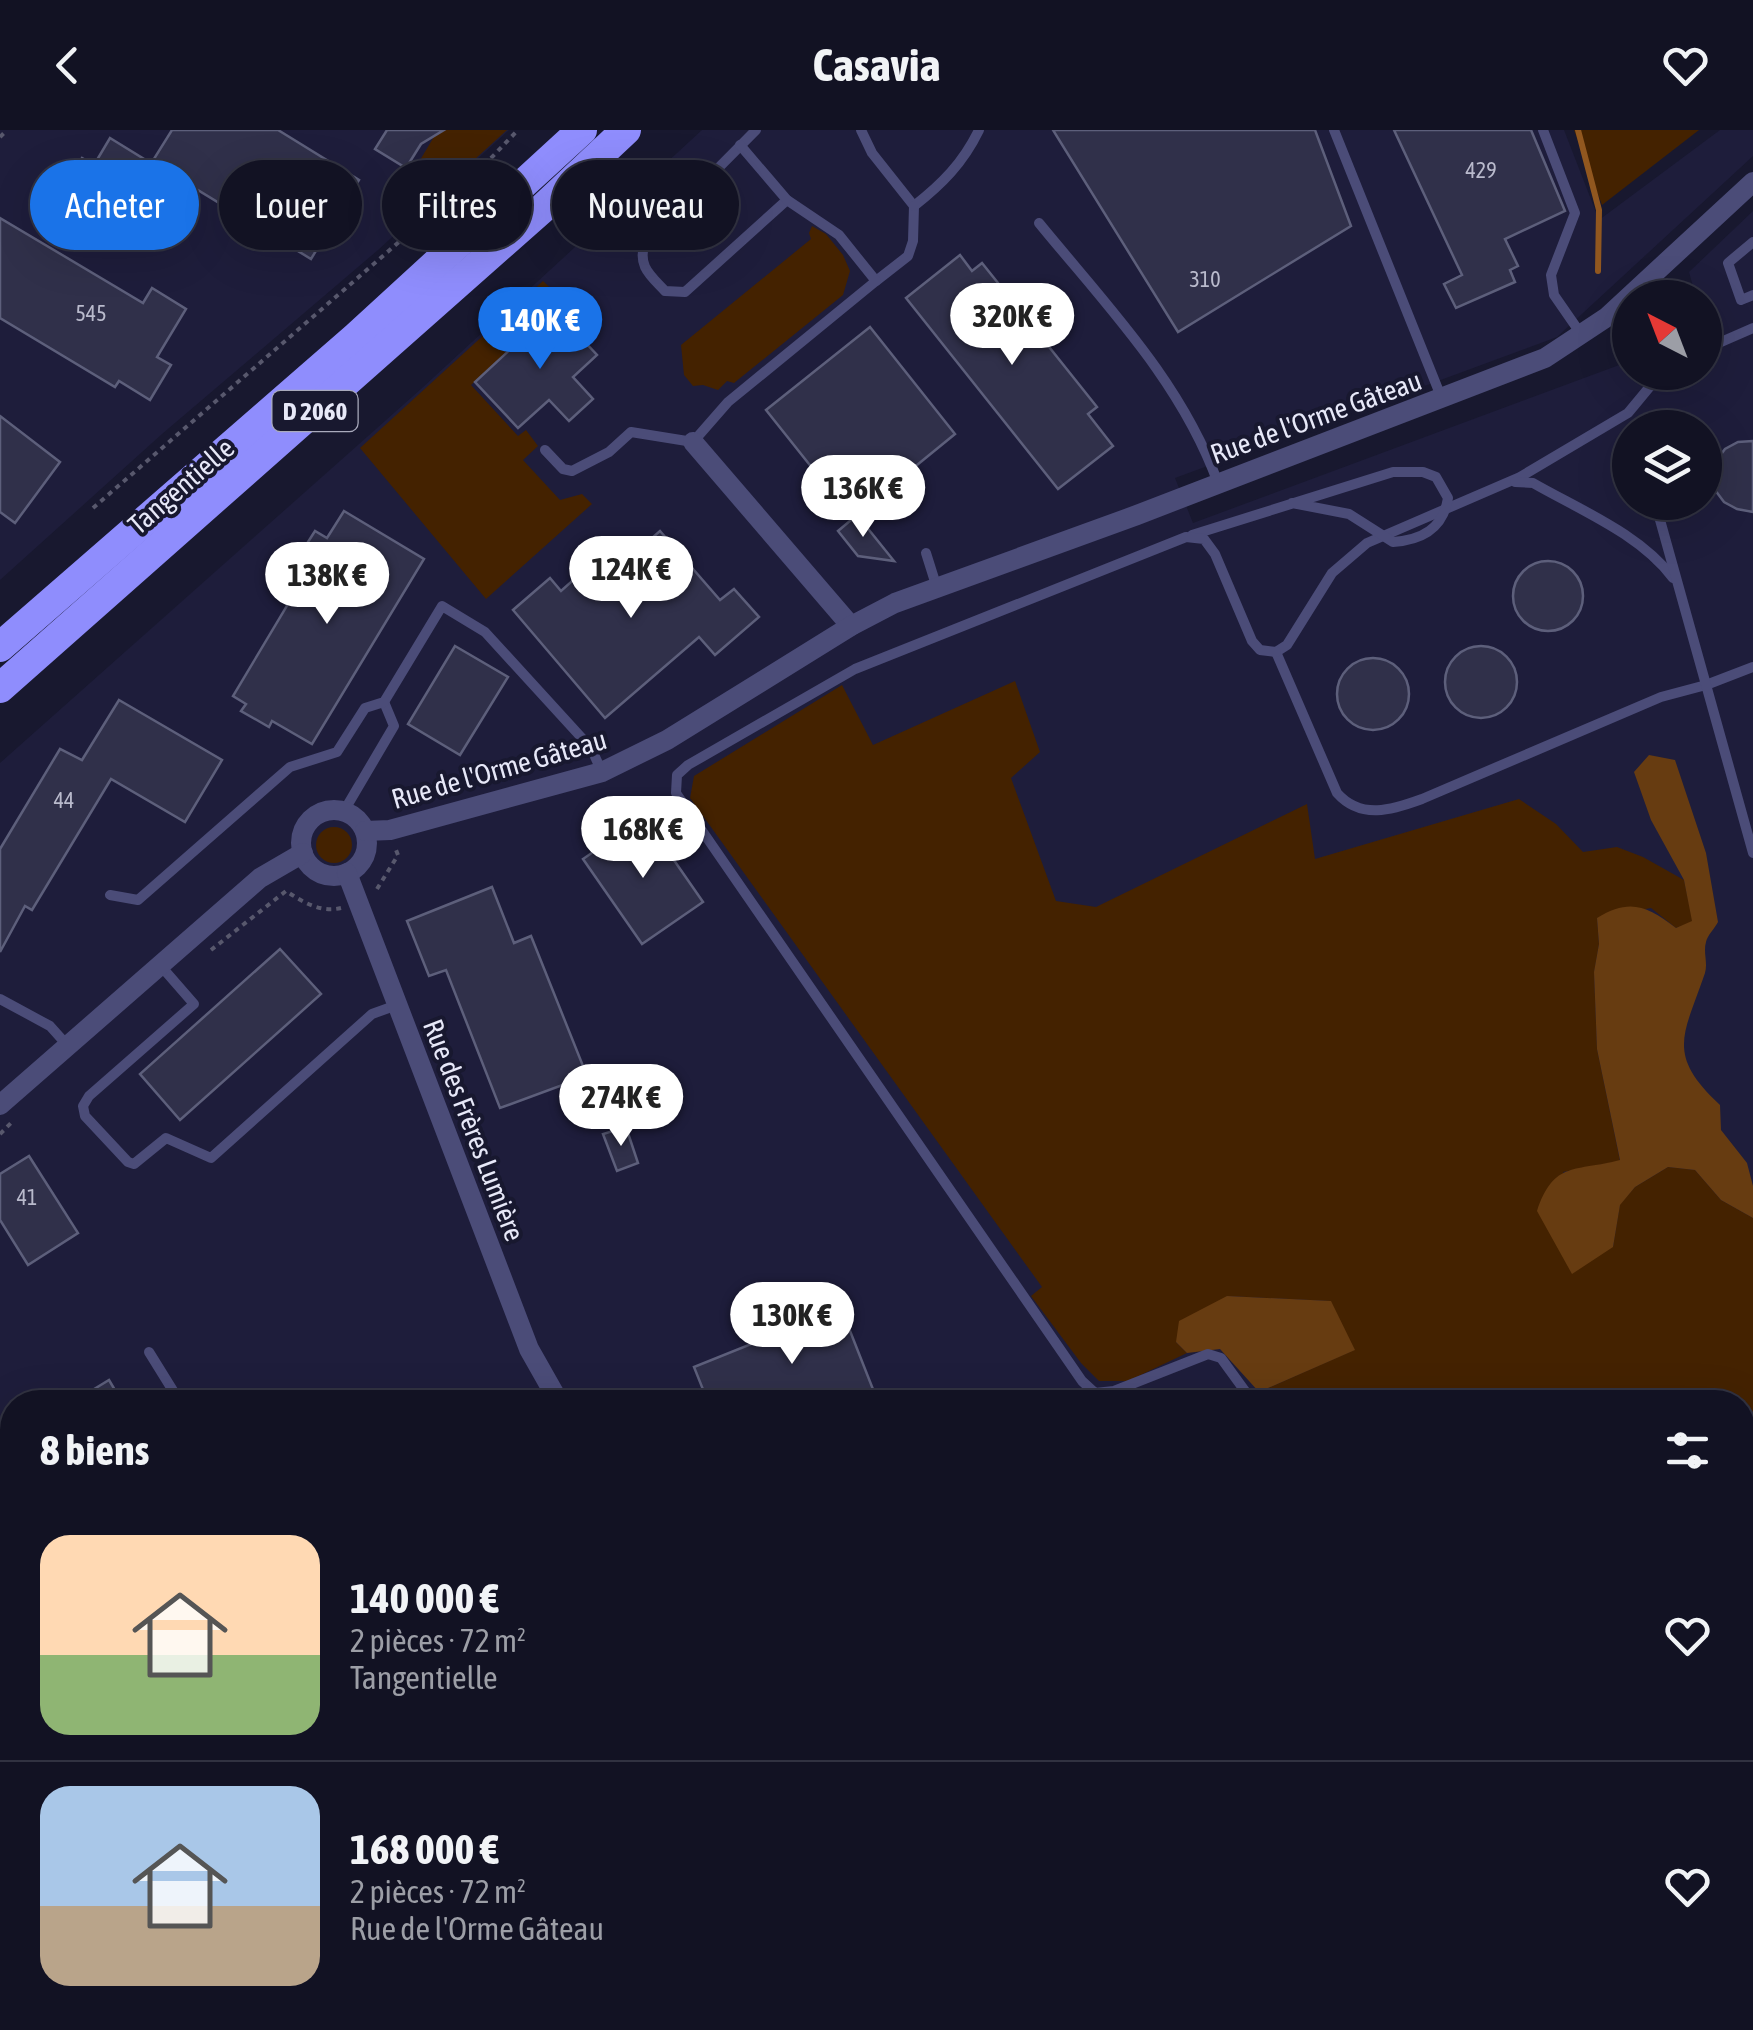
<!DOCTYPE html>
<html lang="fr">
<head>
<meta charset="utf-8">
<style>
  body { margin:0; font-family:"Asap Condensed",sans-serif; background:#1f2030; color:#f1f3f6; height:100vh; display:flex; flex-direction:column; font-size:38px; white-space:nowrap }
  * { box-sizing:border-box; margin:0 }
  p { font-size:32px; color:#9c9ea6 }
  .icon { flex:none; width:55px; height:55px; fill:none; stroke:currentColor; stroke-width:2; stroke-linecap:round; stroke-linejoin:round }
  .map { position:relative; flex:1; overflow:hidden }
  .drawer { position:absolute; left:0px; top:1260px; width:1755px; height:640px; display:flex; flex-direction:column; background:#121223; border-radius:40px 40px 0 0; box-shadow:0 10px 40px #0002,0 0 0 2px #313241 }
  .drawer>* { flex:none }
  .banner { position:absolute; left:30px; top:30px; width:1000px; height:90px; display:flex; gap:20px }
  .needle { width:65px; rotate:318deg }
  .controls { position:absolute; left:1612px; top:150px; display:grid; gap:20px }
  .controls a { display:grid; place-items:center; width:110px; height:110px; border-radius:50%; background:#121223; box-shadow:0 10px 40px #0002,0 0 0 2px #313241; font-size:50px }
  .price { position:absolute; translate:-50% -85px; padding:0 22px; border-radius:35px; background:#fff; color:#222; font-size:32px; line-height:65px; filter:drop-shadow(0 2px 5px #0008) }
  .price::after { content:''; position:absolute; left:50%; top:60px; width:30px; height:22px; margin-left:-15px; background:inherit; clip-path:polygon(0 0,100% 0,50% 100%) }
  .price.active { background:#1a73e8; color:#fff }
  ul { padding:0; list-style:none }
  li { display:flex; align-items:center; gap:30px; height:250px; padding:0 40px }
  li+li { border-top:2px solid #313241 }
  li span { display:grid; place-items:center; flex:none; width:280px; height:200px; border-radius:30px; color:#555 }
  li>.icon { margin-inline-start:auto }
  span .icon { width:120px; height:120px; fill:#fffc; stroke-width:1 }
  li b { font-size:42px }
  h2 { display:flex; justify-content:space-between; align-items:center; height:120px; padding:0 40px; font-size:42px }
  .pill { padding:0 35px; border-radius:45px; background:#121223; box-shadow:0 10px 40px #0002,0 0 0 2px #313241; font-size:35px; line-height:90px }
  .pill.active { background:#1a73e8; color:#fff }
  header { display:flex; justify-content:space-between; align-items:center; height:130px; padding:0 40px; background:#121223; font-size:45px; font-weight:700 }
  .map>svg:first-child { display:block }
</style>
</head>
<body>
<header><svg class="icon" aria-label="back" viewBox="0 0 24 24"><path d="M15 5l-7 7 7 7"/></svg>Casavia<svg class="icon" aria-label="heart" viewBox="0 0 24 24"><path d="M12 20l-8-8c-3-5 5-10 8-4 3-6 11-1 8 4z"/></svg></header>
<div class="map">
<svg width="1753" height="1900" viewBox="0 0 1753 1900">
  <rect width="100%" height="100%" fill="#18182f"/>
  <!-- built -->
  <g fill="#1e1d3b" fill-rule="evenodd">
    <polygon points="0,0 509,0 378,120 162,304 0,450"/>
    <path d="M702 0H1564L1599 90 1720 0H1753V26L1557 207 1175 348 1193 393 1630 231V242H1705V168L1696 167 1689 142 1753 81V1900H635L627 1888H1742V1272H12V1888H227L212 1900H0V633L421 259ZM1630 298H1705V372H1630Z"/>
  </g>
  <!-- green -->
  <g fill="#420">
    <polygon points="438,0 507,0 429,71 404,57"/>
    <polygon points="1574,0 1699,0 1602,75"/>
    <polygon points="812,96 826,104 843,125 850,141 843,165 734,253 727,251 718,260 703,255 693,256 684,245 681,215 811,109 809,103"/>
    <polygon points="543,151 562,169 471,255 518,306 526,300 538,316 523,330 560,370 582,364 592,374 486,469 360,318"/>
    <polygon points="1015,551 1040,622 1011,648 1056,771 1096,777 1307,674 1315,729 1519,669 1556,694 1583,722 1617,717 1643,727 1684,750 1693,792 1676,798 1651,778 1597,788 1599,814 1594,843 1597,919 1620,1031 1563,1042 1613,1117 1620,1074 1635,1057 1668,1037 1695,1040 1721,1070 1753,1088 1753,1291 1743,1295 1742,1272 1267,1272 1259,1262 1354,1220 1330,1171 1227,1166 1176,1212 1187,1223 1128,1251 1099,1251 1081,1233 1031,1166 1042,1157 690,668 694,646 842,555 873,615"/>
    <circle cx="334" cy="715" r="18"/>
    <polygon points="267,1888 626,1888 634,1900 252,1900"/>
    <polygon points="1614,1888 1669,1888 1674,1900 1611,1900"/>
  </g>
  <!-- forest -->
  <g fill="#673c11">
    <path d="M1649 625 1675 630 1706 723 1718 792C1715 798 1707 806 1706 812 1703 822 1708 833 1705 843 1684 905 1665 924 1720 975L1721 1000 1747 1033 1753 1056V1088L1721 1070 1695 1040 1668 1037 1635 1057 1620 1075 1613 1117 1572 1144 1537 1081C1554 1030 1576 1042 1620 1030L1597 919 1594 842 1599 814 1597 788C1630 768 1647 776 1676 798L1692 791 1684 750 1651 690 1634 642Z"/>
    <polygon points="1227,1166 1331,1171 1355,1220 1259,1262 1220,1219 1187,1223 1176,1212 1179,1191"/>
  </g>
  <g fill="none" stroke-linecap="round" stroke-linejoin="round">
    <!-- stream -->
    <polyline stroke="#91571f" stroke-width="6" points="1578,0 1599,80 1598,141"/>
  </g>
  <!-- building -->
  <g fill="#30304a" stroke="#5d5f7b" stroke-width="2.5">
    <polygon points="172,0 278,0 359,50 311,129 152,32"/>
    <polygon points="387,0 444,0 421,14 406,38 375,19"/>
    <polygon points="1053,0 1315,0 1351,96 1178,202"/>
    <polygon points="1394,0 1531,0 1565,81 1505,109 1518,136 1510,140 1515,152 1456,178 1444,154 1462,145"/>
    <polygon points="110,8 144,29 128,55 166,77 145,114 60,64 82,28 94,35"/>
    <polygon points="0,88 143,173 152,158 186,179 157,227 171,235 150,270 119,251 115,257 0,188"/>
    <polygon points="960,125 972,141 982,133 1097,277 1088,284 1113,316 1058,359 906,168"/>
    <polygon points="554,179 597,225 573,247 593,269 569,291 549,270 518,298 475,252"/>
    <polygon points="870,197 955,304 852,388 766,280"/>
    <polygon points="0,286 60,332 15,393 0,382"/>
    <polygon points="1753,311 1753,382 1737,379 1724,372 1715,360 1713,345 1716,331 1725,319 1738,312"/>
    <polygon points="344,381 424,429 312,614 272,591 269,597 241,581 246,574 233,566 312,434 299,426 315,401 327,408"/>
    <polygon points="857,385 894,431 858,426 838,401"/>
    <polygon points="660,401 720,470 734,459 759,487 715,525 699,507 605,588 513,480 550,448 561,461 598,428 611,444"/>
    <circle cx="1548" cy="466" r="35"/>
    <polygon points="455,516 508,547 460,625 408,594"/>
    <circle cx="1481" cy="552" r="36"/>
    <circle cx="1373" cy="564" r="36"/>
    <polygon points="119,570 222,630 185,692 111,649 32,780 25,776 0,822 0,719 60,619 82,630"/>
    <polygon points="644,687 703,772 642,814 583,729"/>
    <polygon points="492,757 514,813 531,806 587,946 500,978 446,840 429,846 407,791"/>
    <polygon points="280,819 321,864 180,990 140,944"/>
    <polygon points="626,997 638,1033 617,1041 603,1004"/>
    <polygon points="29,1026 78,1103 28,1135 0,1090 0,1044"/>
    <polygon points="841,1178 878,1272 708,1272 694,1237"/>
    <polygon points="109,1250 122,1272 73,1272"/>
  </g>
  <g fill="none" stroke-linecap="round" stroke-linejoin="round">
    <!-- path -->
    <g stroke="#58586d" stroke-width="4" stroke-dasharray="5 5" stroke-linecap="butt">
      <polyline points="0,7 7,0"/>
      <polyline points="93,378 468,52 518,0"/>
      <polyline points="377,759 398,725 396,720"/>
      <path d="M211 820 286 761C303 772 320 783 341 778"/>
      <polyline points="0,1004 11,993"/>
    </g>
    <!-- lane -->
    <g stroke="#4b4c78" stroke-width="10">
      <path d="M756 0 645 112C637 136 650 145 665 161L685 162 787 70"/>
      <polyline points="861,0 872,23 914,76 913,111 908,126 876,151"/>
      <polyline points="1334,0 1442,269"/>
      <polyline points="1543,0 1575,83 1551,145 1554,165 1581,204"/>
      <path d="M914 76C942 54 963 33 979 0"/>
      <path d="M1039 93C1106 175 1181 251 1218 353"/>
      <polyline points="1753,112 1728,133 1741,170 1753,165"/>
      <polyline points="1705,219 1753,198"/>
      <path d="M1662 242 1628 283 1520 347 1367 413 1332 443 1287 515 1276 522 1337 663C1361 690 1392 680 1422 669L1661 567 1706 555 1753 537"/>
      <polyline points="545,320 563,339 572,341 609,322 631,302 693,312 728,272 876,151 839,105 787,70 740,15"/>
      <path d="M1515 352 1533 353C1580 380 1640 404 1673 448"/>
      <polyline points="1655,372 1753,723"/>
      <path d="M1192 405 1393 342H1423L1436 347 1448 368C1443 399 1422 410 1393 412L1349 384 1292 373"/>
      <polyline points="926,423 937,458"/>
      <polyline points="344,681 394,596 384,572"/>
      <polyline points="110,765 138,770 290,637 337,622 365,578 384,572 442,476 485,502 591,618 602,642"/>
      <polyline points="160,835 194,874 89,966 83,976 85,986 128,1032 134,1034 166,1008 211,1028 372,884 397,875"/>
      <polyline points="0,869 50,896 67,915"/>
      <polyline points="149,1222 180,1272"/>
      <polyline points="1253,1272 1221,1228 1208,1224 1114,1261 1095,1263 1082,1251 676,663 677,645 688,635 855,539 1186,407 1204,409 1215,424 1252,511 1260,520 1276,522"/>
      <polyline points="1742,1307 1753,1303"/>
      <polyline points="1742,1417 1753,1421"/>
      <polyline points="1753,1430 1746,1453 1753,1455"/>
      <polyline points="1742,1539 1753,1537"/>
      <polyline points="1742,1583 1753,1581"/>
      <polyline points="1742,1754 1753,1756"/>
      <polyline points="1691,1888 1695,1900"/>
      <polyline points="1502,1900 1534,1888"/>
    </g>
    <!-- street -->
    <g stroke="#4b4c78" stroke-width="20">
      <polyline points="693,312 851,496"/>
      <circle cx="334" cy="713" r="33"/>
      <polyline points="365,701 390,700 602,642 667,610 851,496 895,473 1137,385 1545,228 1607,187 1753,52"/>
      <polyline points="347,743 529,1219 559,1272"/>
      <polyline points="0,975 260,748 303,723"/>
      <polyline points="912,1888 919,1900"/>
      <polyline points="227,1900 242,1888"/>
    </g>
    <!-- highway -->
    <g stroke="#8f8dfd" stroke-width="30">
      <polyline points="0,517 356,207 582,0"/>
      <polyline points="0,558 544,77 626,0"/>
    </g>
  </g>
  <g text-anchor="middle" dominant-baseline="central" stroke-width="8" stroke-linejoin="round" paint-order="stroke">
    <!-- number labels -->
    <g font-size="22" fill="#b9bacc">
      <text x="1481" y="40">429</text>
      <text x="1205" y="149">310</text>
      <text x="91" y="183">545</text>
      <text x="64" y="670">44</text>
      <text x="27" y="1067">41</text>
    </g>
    <!-- shield labels -->
    <rect fill="#18182f" stroke="#a9aabc" stroke-width="2.5" x="272.5" y="261" width="85" height="40" rx="8"/>
    <g font-size="25" font-weight="bold" fill="#e7e8f8">
      <text x="315" y="281">D 2060</text>
    </g>
    <!-- street labels -->
    <g font-size="28" fill="#e7e8f8" stroke="#18182f">
      <text transform="translate(1316 287) rotate(-20)">Rue de l'Orme Gâteau</text>
      <text transform="translate(181 356) rotate(-41)">Tangentielle</text>
      <text transform="translate(499 639) rotate(-16)">Rue de l'Orme Gâteau</text>
      <text transform="translate(474 1000) rotate(69)">Rue des Frères Lumière</text>
    </g>
  </g>
</svg>
<div class="controls">
<a><svg class="needle" viewBox="-14 -14 28 28"><path d="M0-13l5 13h-10z" fill="#e53935"/><path d="M0 13l5-13h-10z" fill="#9c9ea6"/></svg></a>
<a><svg class="icon" aria-label="layers" viewBox="0 0 24 24"><path d="M12 4l9 5-9 5-9-5zM3 14l9 5 9-5"/></svg></a>
</div>
<b class="price" style="left:1012px;top:238px">320K €</b>
<b class="price active" style="left:540px;top:242px">140K €</b>
<b class="price" style="left:863px;top:410px">136K €</b>
<b class="price" style="left:631px;top:491px">124K €</b>
<b class="price" style="left:327px;top:497px">138K €</b>
<b class="price" style="left:643px;top:751px">168K €</b>
<b class="price" style="left:621px;top:1019px">274K €</b>
<b class="price" style="left:792px;top:1237px">130K €</b>
<div class="banner">
<a class="pill active">Acheter</a>
<a class="pill">Louer</a>
<a class="pill">Filtres</a>
<a class="pill">Nouveau</a>
</div>
<section class="drawer">
<h2>8 biens<svg class="icon" aria-label="filters" viewBox="0 0 24 24"><path d="M4 7h16M4 17h16"/><circle cx="9" cy="7" r="2"/><circle cx="15" cy="17" r="2"/></svg></h2>
<ul>
<li><span style="background:linear-gradient(#ffd9b3 60%,#8fb573 0)"><svg class="icon" aria-label="home" viewBox="0 0 24 24"><path d="M3 11l9-7 9 7M6 9v11h12V9"/></svg></span><div><b>140 000 €</b><p>2 pièces · 72 m²</p><p>Tangentielle</p></div><svg class="icon" aria-label="heart" viewBox="0 0 24 24"><path d="M12 20l-8-8c-3-5 5-10 8-4 3-6 11-1 8 4z"/></svg></li>
<li><span style="background:linear-gradient(#a9c7e8 60%,#b9a48a 0)"><svg class="icon" aria-label="home" viewBox="0 0 24 24"><path d="M3 11l9-7 9 7M6 9v11h12V9"/></svg></span><div><b>168 000 €</b><p>2 pièces · 72 m²</p><p>Rue de l'Orme Gâteau</p></div><svg class="icon" aria-label="heart" viewBox="0 0 24 24"><path d="M12 20l-8-8c-3-5 5-10 8-4 3-6 11-1 8 4z"/></svg></li>
</ul>
</section>
</div>
</body>
</html>
